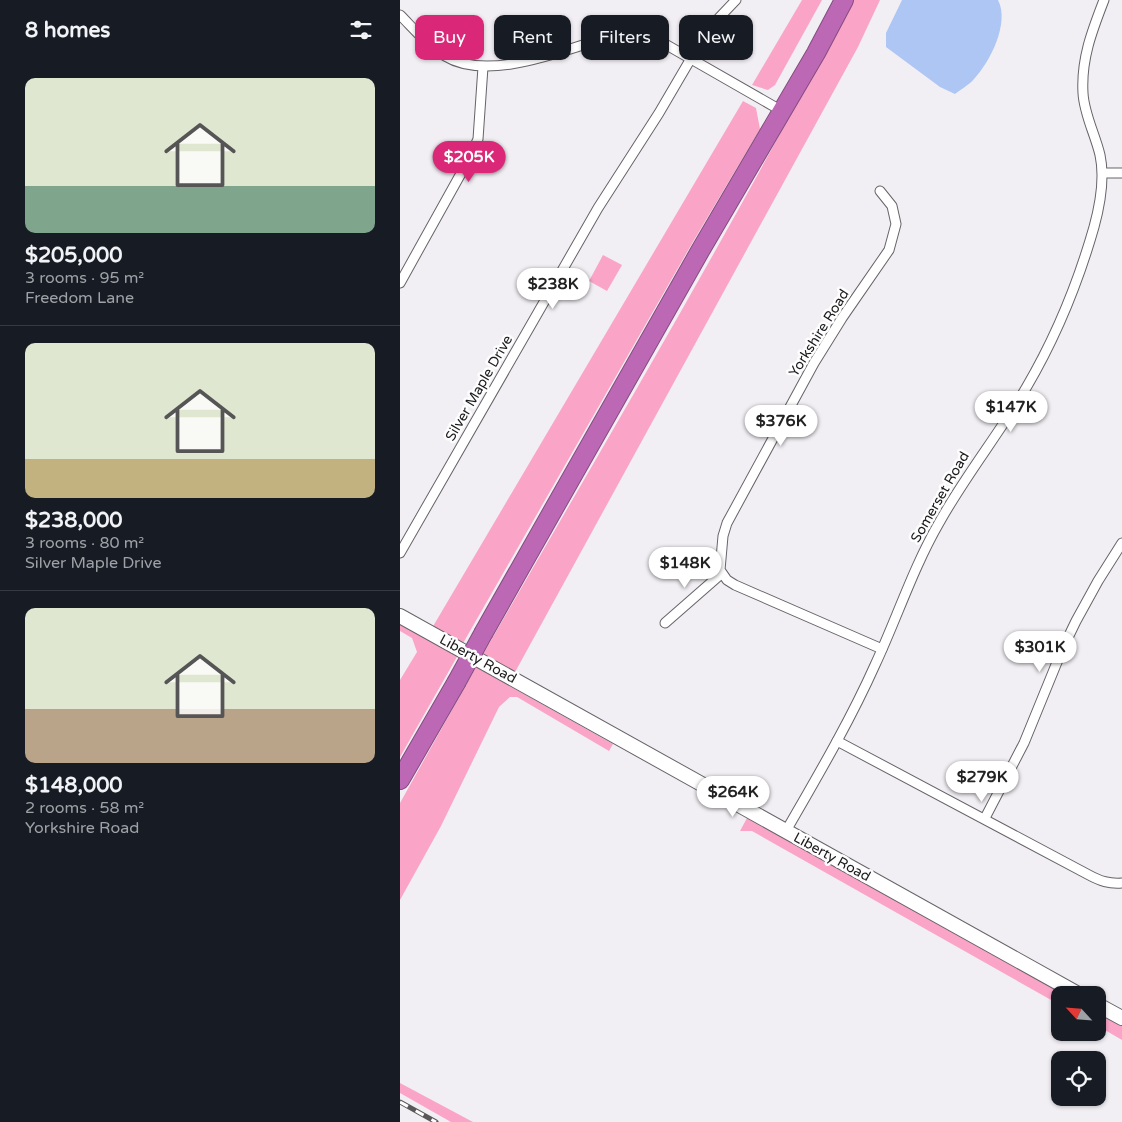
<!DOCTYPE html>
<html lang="en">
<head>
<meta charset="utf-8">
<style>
  body { margin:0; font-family:"Varela Round",sans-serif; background:#242831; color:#f1f3f6; height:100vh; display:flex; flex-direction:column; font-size:19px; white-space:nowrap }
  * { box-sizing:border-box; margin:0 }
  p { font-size:16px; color:#9ea1a6 }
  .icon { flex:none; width:28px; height:28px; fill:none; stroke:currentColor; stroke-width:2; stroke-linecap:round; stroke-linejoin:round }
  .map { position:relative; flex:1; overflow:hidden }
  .sheet { display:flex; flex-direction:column; background:#171b24; width:400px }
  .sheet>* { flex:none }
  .guide { position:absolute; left:15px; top:15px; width:475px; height:45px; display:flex; gap:10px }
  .needle { width:32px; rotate:296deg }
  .tools { position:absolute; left:651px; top:986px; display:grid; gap:10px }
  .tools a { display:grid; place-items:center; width:55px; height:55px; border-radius:10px; background:#171b24; box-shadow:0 1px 4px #0004; font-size:25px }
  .price { position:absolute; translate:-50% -42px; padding:0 11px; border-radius:18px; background:#fff; color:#222; font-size:16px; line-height:32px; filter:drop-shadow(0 1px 2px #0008) }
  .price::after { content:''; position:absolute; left:50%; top:30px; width:15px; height:11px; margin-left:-8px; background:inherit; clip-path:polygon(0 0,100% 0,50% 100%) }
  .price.current { background:#db2777; color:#fff }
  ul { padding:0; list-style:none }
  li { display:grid; align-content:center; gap:10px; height:265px; padding:0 25px }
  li+li { border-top:1px solid #363941 }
  li span { display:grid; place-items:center; height:155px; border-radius:10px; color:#555 }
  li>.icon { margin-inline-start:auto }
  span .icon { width:90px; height:90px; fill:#fffc; stroke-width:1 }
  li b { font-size:21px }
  h2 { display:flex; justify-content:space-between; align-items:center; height:60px; padding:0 25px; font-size:21px }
  .tag { padding:0 18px; border-radius:10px; background:#171b24; box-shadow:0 1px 4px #0004; font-size:18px; line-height:45px }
  .tag.current { background:#db2777; color:#fff }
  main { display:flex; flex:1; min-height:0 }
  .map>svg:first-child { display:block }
</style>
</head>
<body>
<main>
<section class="sheet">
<h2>8 homes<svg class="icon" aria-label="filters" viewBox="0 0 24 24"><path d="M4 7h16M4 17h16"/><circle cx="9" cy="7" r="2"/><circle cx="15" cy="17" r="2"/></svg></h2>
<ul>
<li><span style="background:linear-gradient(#dfe7d0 70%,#7fa58c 0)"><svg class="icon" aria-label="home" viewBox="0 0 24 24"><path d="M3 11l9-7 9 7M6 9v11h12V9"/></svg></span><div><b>$205,000</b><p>3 rooms · 95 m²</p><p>Freedom Lane</p></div></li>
<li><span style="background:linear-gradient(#dfe7d0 75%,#c2b280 0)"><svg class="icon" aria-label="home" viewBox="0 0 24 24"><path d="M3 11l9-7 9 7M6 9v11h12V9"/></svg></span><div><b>$238,000</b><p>3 rooms · 80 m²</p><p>Silver Maple Drive</p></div></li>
<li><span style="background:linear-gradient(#dfe7d0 65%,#b9a48a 0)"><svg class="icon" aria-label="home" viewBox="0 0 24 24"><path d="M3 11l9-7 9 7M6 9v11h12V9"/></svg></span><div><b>$148,000</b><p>2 rooms · 58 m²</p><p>Yorkshire Road</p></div></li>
</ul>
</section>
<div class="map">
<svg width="722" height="1122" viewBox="0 0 722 1122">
  <rect width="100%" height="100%" fill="#f2eff4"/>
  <!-- green -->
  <g fill="#faa5c8">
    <polygon points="402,0 422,0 375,85 368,90 352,85"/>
    <path d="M451 0H480L458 47 114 674 82 656C207 439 336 223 451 0Z"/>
    <polygon points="343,101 356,108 360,129 294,240 62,645 32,628"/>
    <polygon points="203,255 222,265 207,291 189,281"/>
    <polygon points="0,624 58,655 0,757 0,680 17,652 12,638 0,631"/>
    <polygon points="76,667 213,744 209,751 117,697 110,697 99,707 41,826 0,900 0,803"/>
    <polygon points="347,818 667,995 660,995 660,1005 352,831 340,831"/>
    <polygon points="698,1012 722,1025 722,1040 698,1026"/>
    <polygon points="0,1083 73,1122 51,1122 0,1093"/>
  </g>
  <!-- water -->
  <path fill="#adc6f3" d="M502 0H598C610 23 590 62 574 79 569 85 561 89 555 94L540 87 486 47V33Z"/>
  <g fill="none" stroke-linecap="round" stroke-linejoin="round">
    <!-- street casing -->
    <g stroke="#676469" stroke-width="11">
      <g id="street">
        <path d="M0 15C14 29 28 46 45 56 87 82 162 51 205 38L220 36 237 37 265 44 382 111"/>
        <polyline points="703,173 722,173"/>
        <polyline points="480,191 492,206 496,224 489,250 442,318 414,363 327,523 323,536 320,570 327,580 335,585 482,649"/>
        <polyline points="0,283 69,159 78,139 83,67"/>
        <polyline points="0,553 198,208 259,113 300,43 314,23 336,0"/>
        <polyline points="265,623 321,574"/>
        <path d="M437 741 689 875C700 881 709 884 722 883"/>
        <polyline points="585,818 624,743 662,650 676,621 698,581 722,543"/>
        <path d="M386 831C417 777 449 723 475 665 497 618 513 568 539 523 565 476 599 434 626 388 656 337 678 283 694 227 700 205 705 178 700 155 695 134 684 114 683 93 681 59 692 31 704 0"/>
      </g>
    </g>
    <!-- secondary casing -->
    <g stroke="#676469" stroke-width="16">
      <g id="secondary">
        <polyline points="0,616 680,995"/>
        <polyline points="698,1005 722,1018"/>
      </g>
    </g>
    <!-- highway casing -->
    <g stroke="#844c7f" stroke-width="20">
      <g id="highway">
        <polyline points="84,632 300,251 416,53 444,0"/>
        <polyline points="0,780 56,683"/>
      </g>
    </g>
    <!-- street -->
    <use href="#street" stroke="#fff" stroke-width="9"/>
    <!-- secondary -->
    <use href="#secondary" stroke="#fff" stroke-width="14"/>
    <!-- highway -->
    <use href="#highway" stroke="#bd68b5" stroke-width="18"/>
    <!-- rail casing -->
    <g stroke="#59575a" stroke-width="5">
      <polyline id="rail" points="0,1102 36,1122"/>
    </g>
    <!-- rail -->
    <use href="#rail" stroke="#fefdfe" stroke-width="3" stroke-dasharray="9" stroke-linecap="butt"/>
    <!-- highway-bridge casing -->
    <g stroke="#844c7f" stroke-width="20" stroke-linecap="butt">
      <polyline id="highway-bridge" points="56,683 84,632"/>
    </g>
    <!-- highway-bridge -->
    <use href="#highway-bridge" stroke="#bd68b5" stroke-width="18"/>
  </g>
  <g text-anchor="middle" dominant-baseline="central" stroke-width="5" stroke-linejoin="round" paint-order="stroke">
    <!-- street labels -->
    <g font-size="14" fill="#1a191b" stroke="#fefdfe">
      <text transform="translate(419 333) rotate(-58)">Yorkshire Road</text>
      <text transform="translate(79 388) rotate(-60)">Silver Maple Drive</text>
      <text transform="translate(540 497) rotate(-60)">Somerset Road</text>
      <text transform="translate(78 659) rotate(29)">Liberty Road</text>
      <text transform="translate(432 857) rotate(29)">Liberty Road</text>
    </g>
  </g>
</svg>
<div class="tools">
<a><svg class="needle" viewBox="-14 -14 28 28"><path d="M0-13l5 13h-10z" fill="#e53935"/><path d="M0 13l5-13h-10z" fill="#9ea1a6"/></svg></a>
<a><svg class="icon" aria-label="locate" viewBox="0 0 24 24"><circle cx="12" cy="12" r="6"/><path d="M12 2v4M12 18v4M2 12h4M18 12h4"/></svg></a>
</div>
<b class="price current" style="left:69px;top:183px">$205K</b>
<b class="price" style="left:153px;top:310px">$238K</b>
<b class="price" style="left:611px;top:433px">$147K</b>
<b class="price" style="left:381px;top:447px">$376K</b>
<b class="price" style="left:285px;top:589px">$148K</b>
<b class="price" style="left:640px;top:673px">$301K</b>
<b class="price" style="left:582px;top:803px">$279K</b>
<b class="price" style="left:333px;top:818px">$264K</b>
<div class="guide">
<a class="tag current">Buy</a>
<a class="tag">Rent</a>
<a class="tag">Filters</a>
<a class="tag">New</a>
</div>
</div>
</main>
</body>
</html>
